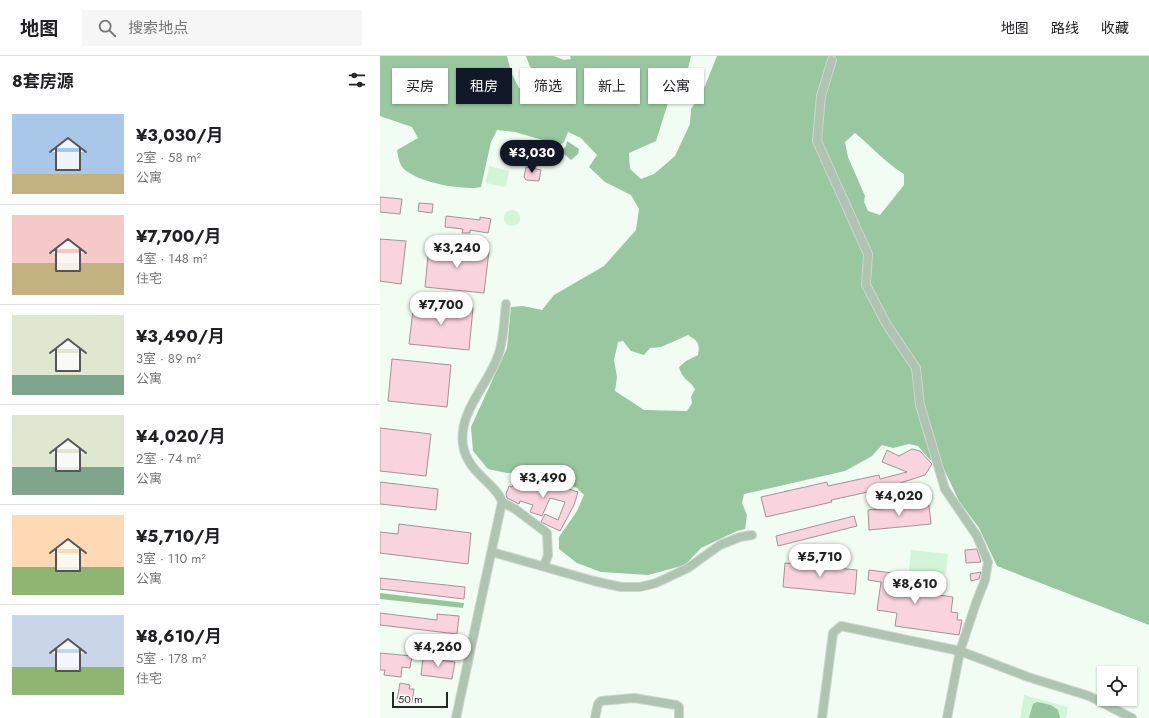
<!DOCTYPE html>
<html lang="zh">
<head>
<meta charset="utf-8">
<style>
  body { margin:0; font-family:Jost,"Noto Sans SC",sans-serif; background:#f6f6f6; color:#202124; height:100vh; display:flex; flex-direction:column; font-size:15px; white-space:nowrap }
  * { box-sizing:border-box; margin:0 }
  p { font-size:13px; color:#757577 }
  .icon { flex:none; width:22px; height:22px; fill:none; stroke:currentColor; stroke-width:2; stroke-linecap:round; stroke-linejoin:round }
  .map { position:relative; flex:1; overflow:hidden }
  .panel { display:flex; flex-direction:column; background:#fff; width:380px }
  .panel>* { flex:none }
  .top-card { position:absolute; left:12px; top:12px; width:380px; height:36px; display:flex; gap:8px }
  .tools { position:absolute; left:717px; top:610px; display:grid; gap:8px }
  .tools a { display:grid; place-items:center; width:40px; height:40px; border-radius:0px; background:#fff; box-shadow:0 1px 3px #0004; font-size:20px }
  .scale { position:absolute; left:12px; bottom:10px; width:56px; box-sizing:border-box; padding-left:4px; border:2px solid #252925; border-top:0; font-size:11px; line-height:14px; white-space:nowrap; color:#252925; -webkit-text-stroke:3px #fff; paint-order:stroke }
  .price { position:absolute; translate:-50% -34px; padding:0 9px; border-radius:14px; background:#fff; color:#222; font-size:13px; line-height:26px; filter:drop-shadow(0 1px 2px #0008) }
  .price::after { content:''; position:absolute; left:50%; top:24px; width:12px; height:9px; margin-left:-6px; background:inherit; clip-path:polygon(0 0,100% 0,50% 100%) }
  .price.current { background:#111827; color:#fff }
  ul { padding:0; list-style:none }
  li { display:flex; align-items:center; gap:12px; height:100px; padding:0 12px }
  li+li { border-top:1px solid #e0e0e0 }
  li span { display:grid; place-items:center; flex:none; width:112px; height:80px; border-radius:0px; color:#555 }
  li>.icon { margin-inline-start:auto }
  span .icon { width:48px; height:48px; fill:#fffc; stroke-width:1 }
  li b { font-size:17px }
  h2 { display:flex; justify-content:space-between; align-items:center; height:48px; padding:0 12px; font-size:17px }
  .chip { padding:0 14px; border-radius:0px; background:#fff; box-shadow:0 1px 3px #0004; font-size:14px; line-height:36px }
  .chip.current { background:#111827; color:#fff }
  header { display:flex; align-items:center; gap:24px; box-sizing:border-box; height:56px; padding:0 20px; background:#fff; border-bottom:1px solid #e0e0e0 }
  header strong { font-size:19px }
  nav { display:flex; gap:22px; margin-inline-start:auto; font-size:14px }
  .search { width:280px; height:36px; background:#f6f6f6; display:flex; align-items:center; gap:10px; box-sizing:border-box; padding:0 14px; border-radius:0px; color:#757577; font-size:15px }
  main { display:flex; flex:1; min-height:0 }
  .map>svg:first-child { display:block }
</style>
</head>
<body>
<header>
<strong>地图</strong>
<div class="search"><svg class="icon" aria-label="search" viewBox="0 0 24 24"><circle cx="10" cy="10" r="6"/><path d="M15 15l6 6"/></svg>搜索地点</div>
<nav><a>地图</a><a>路线</a><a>收藏</a></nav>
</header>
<main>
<section class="panel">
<h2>8套房源<svg class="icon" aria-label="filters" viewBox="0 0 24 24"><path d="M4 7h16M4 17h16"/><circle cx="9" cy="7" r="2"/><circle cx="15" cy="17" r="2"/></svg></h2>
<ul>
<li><span style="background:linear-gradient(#a9c7e8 75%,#c2b280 0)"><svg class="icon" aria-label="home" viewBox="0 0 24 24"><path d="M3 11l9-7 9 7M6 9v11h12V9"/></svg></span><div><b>¥3,030/月</b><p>2室 · 58 m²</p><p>公寓</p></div></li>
<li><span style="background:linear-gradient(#f6c9c9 60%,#c2b280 0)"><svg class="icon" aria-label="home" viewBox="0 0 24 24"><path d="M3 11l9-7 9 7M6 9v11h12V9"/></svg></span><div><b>¥7,700/月</b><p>4室 · 148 m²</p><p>住宅</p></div></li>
<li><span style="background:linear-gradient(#dfe7d0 75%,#7fa58c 0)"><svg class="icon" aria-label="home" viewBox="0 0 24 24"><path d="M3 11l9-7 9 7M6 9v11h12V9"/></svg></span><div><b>¥3,490/月</b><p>3室 · 89 m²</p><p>公寓</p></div></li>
<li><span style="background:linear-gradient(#dfe7d0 65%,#7fa58c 0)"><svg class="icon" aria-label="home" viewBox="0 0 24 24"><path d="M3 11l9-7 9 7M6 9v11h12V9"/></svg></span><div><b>¥4,020/月</b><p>2室 · 74 m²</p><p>公寓</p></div></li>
<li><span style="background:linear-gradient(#ffd9b3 65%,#8fb573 0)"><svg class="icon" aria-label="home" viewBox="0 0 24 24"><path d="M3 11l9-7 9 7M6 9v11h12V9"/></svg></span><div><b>¥5,710/月</b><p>3室 · 110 m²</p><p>公寓</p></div></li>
<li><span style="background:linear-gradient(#c9d6e8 65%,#8fb573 0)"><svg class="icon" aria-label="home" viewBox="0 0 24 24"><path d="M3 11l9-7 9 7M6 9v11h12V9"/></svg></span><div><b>¥8,610/月</b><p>5室 · 178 m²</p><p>住宅</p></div></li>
</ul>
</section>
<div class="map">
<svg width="769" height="662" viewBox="0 0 769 662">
  <rect width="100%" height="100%" fill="#f1fdf2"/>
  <!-- green -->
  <g fill="#d1f5d6">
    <polygon points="109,110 129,115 126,131 106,127"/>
    <circle cx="132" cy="162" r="8"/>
    <polygon points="531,494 568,498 566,518 529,515"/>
    <polygon points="644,639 688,651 686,662 640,662"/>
  </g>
  <!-- forest -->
  <path fill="#98c7a0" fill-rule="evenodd" d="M0 0H127L131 16 139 32 152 33 158 19 150 11 146 0H174L184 4 191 3 190 0H311L307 17 288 47 276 85 249 97 250 113 261 123 274 118 295 100 310 68 311 53 325 30 337 0H769V569L617 510 599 472 579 445 562 409 550 404 538 390 529 388 513 392 502 389 492 400 465 415 364 438 362 447 367 459 365 473 357 475 321 492 305 509 268 519 221 516 197 507 179 493V481L197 455 204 439 197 432 164 418 149 416 127 417 108 413 93 395 91 371 127 292 131 251 143 250 162 254 174 239 224 210 256 174 259 153 251 139 225 126 209 111 217 99 201 82 188 76 184 86 180 89 135 76 117 74 111 86 101 131C84 135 34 126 22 111 19 107 18 99 17 94L38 82 32 71 0 60ZM475 77C492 91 506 107 524 118V129L500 159 488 155 484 146 485 140 468 101 465 86ZM308 279C318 285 320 287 318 299L306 305 299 311C303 325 310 324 315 333L311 341 312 347 307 355 264 354 235 335 237 321 234 304 238 286 243 285 251 295 264 299 270 292 281 291Z"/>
  <!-- water -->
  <g fill="#96c49d">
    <polygon points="187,85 199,93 198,98 191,104 181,95 186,90"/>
    <polygon points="0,537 84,547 83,552 0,543"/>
    <polygon points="657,646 671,649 678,654 680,662 649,662 653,648"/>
  </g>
  <!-- building -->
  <g fill="#f9d3dd" stroke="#a29397">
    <polygon points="146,111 161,114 159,125 146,124 144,121"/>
    <polygon points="0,141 22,143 20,158 0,156"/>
    <polygon points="39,147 53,148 52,157 38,155"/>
    <polygon points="66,160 100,164 100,161 111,163 108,177 90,174 90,177 82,177 83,173 65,171"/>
    <polygon points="0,183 26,185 21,228 0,225"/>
    <polygon points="49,189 109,195 104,237 45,231"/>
    <polygon points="34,245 93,252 89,294 29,288"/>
    <polygon points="12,303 71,309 67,351 8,345"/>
    <polygon points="0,372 51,378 46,420 0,415"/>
    <polygon points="532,393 540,395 552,408 545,419 502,433 451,444 452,446 386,461 381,441 447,426 448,430 499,419 500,423 527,416 502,406 507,394 519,400"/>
    <polygon points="144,419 161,424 160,426 175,432 176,429 198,436 194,449 180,475 161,466 165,458 178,464 185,446 170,442 162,460 150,456 153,449 140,445 139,448 127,442 126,438 129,430 132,431 133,428 137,429 138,423 142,424"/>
    <polygon points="0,426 58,433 56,454 0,448"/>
    <polygon points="549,449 551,468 489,474 488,454"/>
    <polygon points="474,460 477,470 398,490 396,480"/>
    <polygon points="19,468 91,477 88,508 0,497 0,476 18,478"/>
    <polygon points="597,493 601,506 586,507 585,494"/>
    <polygon points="405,507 477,514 475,538 403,531"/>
    <polygon points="489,514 528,519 526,534 573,541 571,556 578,557 577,564 582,564 579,579 515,570 517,557 497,554 501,526 488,524"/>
    <polygon points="601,516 599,523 591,525 590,518"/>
    <polygon points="0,522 85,531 84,543 0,533"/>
    <polygon points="0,557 57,564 57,558 79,560 77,578 0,569"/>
    <polygon points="0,597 32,600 30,612 22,611 21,621 4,619 5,614 0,614"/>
    <polygon points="43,602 75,606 72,623 41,619"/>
    <polygon points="20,627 30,629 29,633 34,633 32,646 17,644"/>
  </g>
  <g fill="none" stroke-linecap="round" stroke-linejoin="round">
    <!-- minor casing -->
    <g stroke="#ccd7cd" stroke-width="10">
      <g id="minor">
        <polyline points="452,4 441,40 437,85 488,198 486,229 507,269 536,312 540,349 565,433 597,480 608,506 605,524 596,547 580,595 567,662"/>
        <polyline points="122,446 135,453 167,477 168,499 164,510"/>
        <polyline points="112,496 214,525 241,531 260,531 276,527 308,512 340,489 360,481 372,479"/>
        <path d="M76 662 122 446C118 429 87 417 83 389 78 356 108 329 118 300 124 284 124 265 126 248"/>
        <polyline points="215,662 218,648 221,645 254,642 296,649 299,651 299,662"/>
        <polyline points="442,662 453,577 461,570 580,595 648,621 709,640 752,662"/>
      </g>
    </g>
    <!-- minor -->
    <use href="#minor" stroke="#b0c4b2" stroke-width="8"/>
  </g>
</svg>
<div class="tools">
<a><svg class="icon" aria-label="locate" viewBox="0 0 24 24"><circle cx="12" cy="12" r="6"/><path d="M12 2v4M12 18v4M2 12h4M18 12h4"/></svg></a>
</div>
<div class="scale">50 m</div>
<b class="price current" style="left:152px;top:118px">¥3,030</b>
<b class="price" style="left:77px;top:213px">¥3,240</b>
<b class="price" style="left:61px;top:270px">¥7,700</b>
<b class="price" style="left:163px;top:443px">¥3,490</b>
<b class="price" style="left:519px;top:461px">¥4,020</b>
<b class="price" style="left:440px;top:522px">¥5,710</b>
<b class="price" style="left:535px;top:549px">¥8,610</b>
<b class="price" style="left:58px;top:612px">¥4,260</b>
<div class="top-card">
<a class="chip">买房</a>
<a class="chip current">租房</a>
<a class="chip">筛选</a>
<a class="chip">新上</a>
<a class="chip">公寓</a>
</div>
</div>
</main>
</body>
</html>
